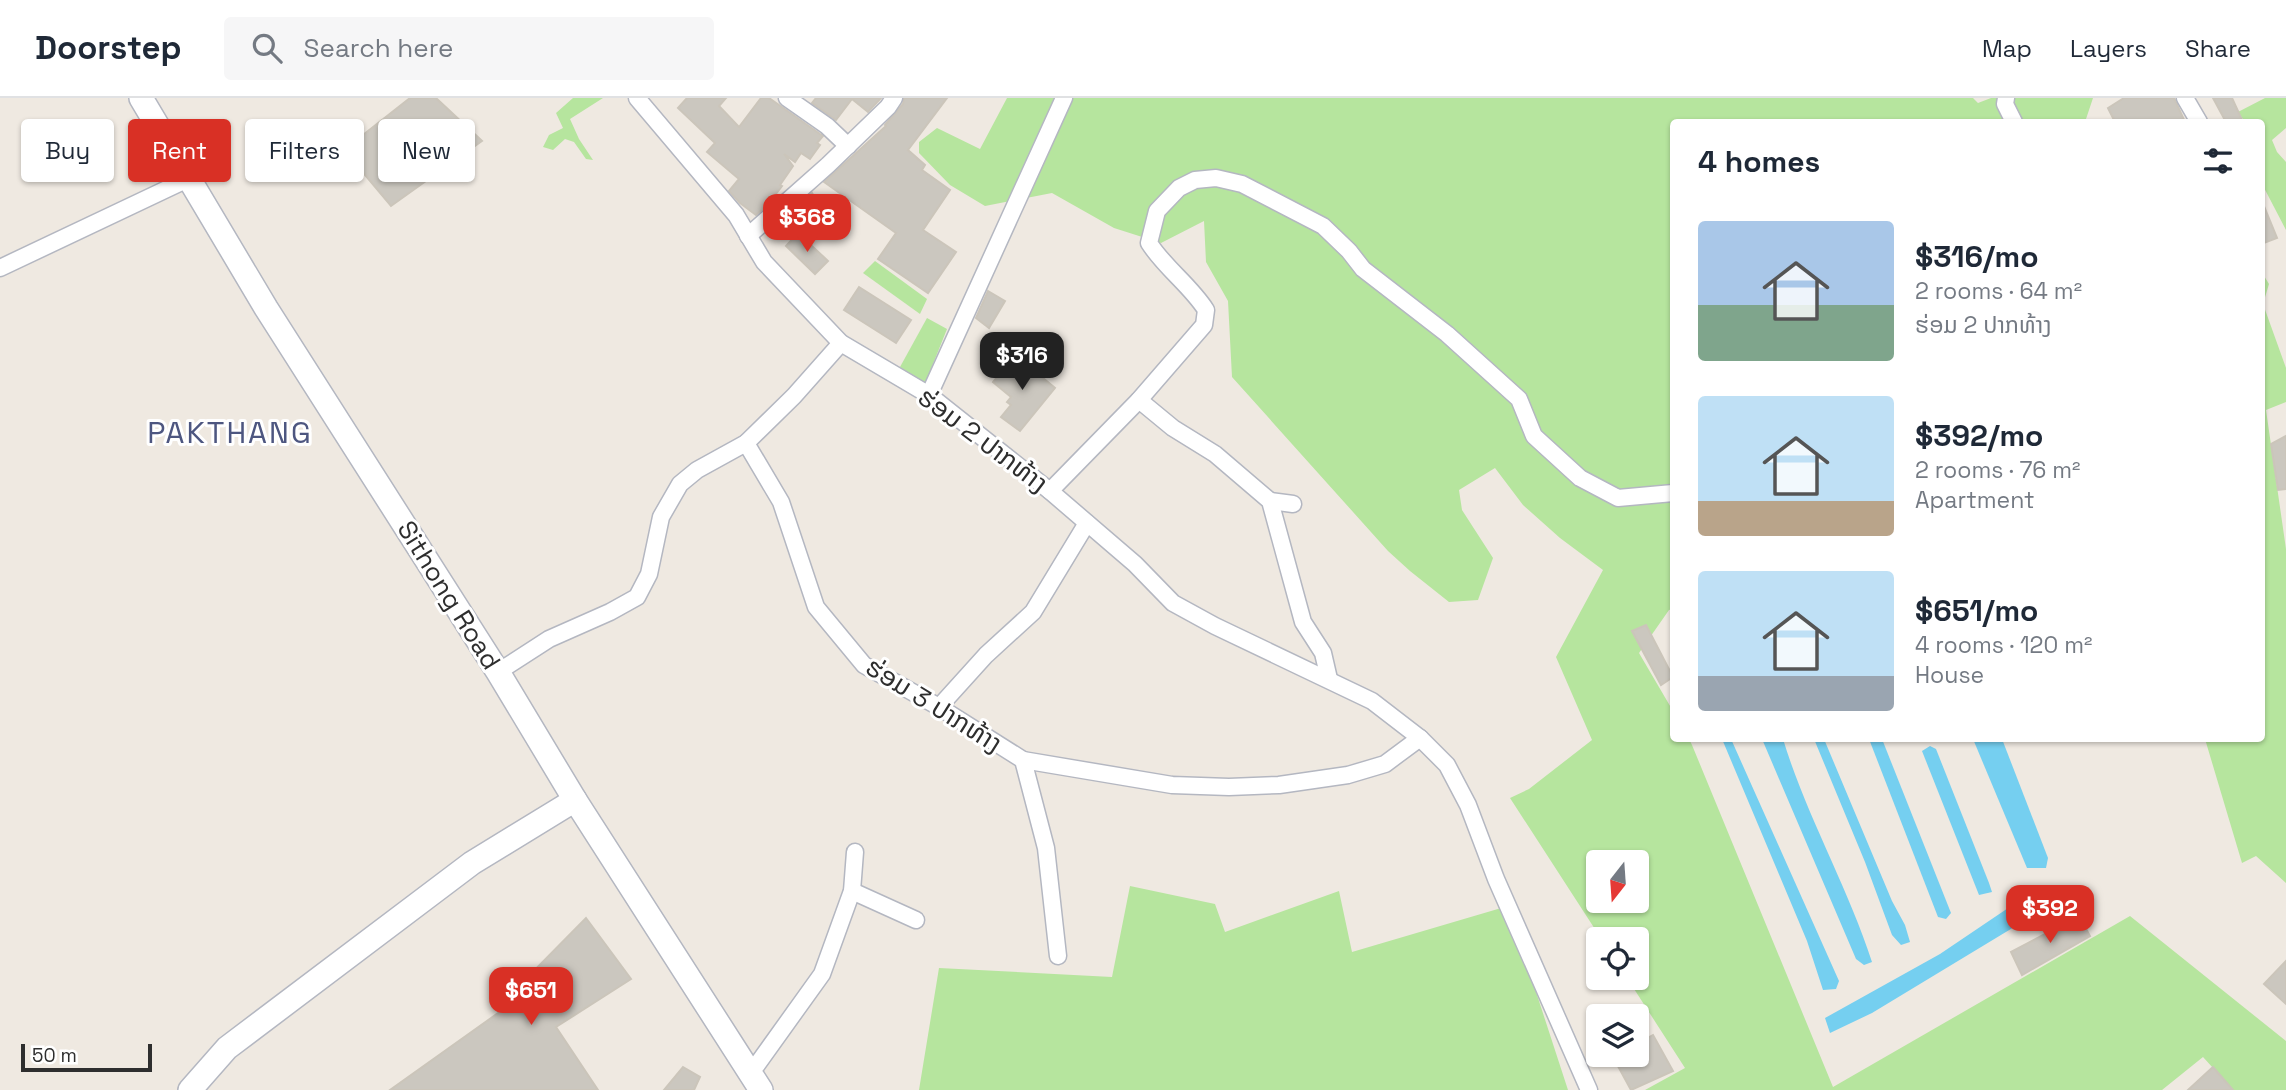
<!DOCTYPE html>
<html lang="en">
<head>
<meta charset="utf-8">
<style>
  body { margin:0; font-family:"Space Grotesk","Noto Sans Lao",sans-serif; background:#f6f6f7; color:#1f2937; height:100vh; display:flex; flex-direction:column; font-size:26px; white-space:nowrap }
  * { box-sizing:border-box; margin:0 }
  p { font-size:23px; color:#747a83 }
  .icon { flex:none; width:38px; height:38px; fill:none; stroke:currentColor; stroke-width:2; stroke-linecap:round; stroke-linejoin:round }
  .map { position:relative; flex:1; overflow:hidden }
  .side { position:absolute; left:1670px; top:21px; width:595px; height:623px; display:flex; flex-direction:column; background:#fff; border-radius:7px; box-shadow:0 2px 5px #0004 }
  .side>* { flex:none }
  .top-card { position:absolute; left:21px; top:21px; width:665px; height:63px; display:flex; gap:14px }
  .needle { width:46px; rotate:197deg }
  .tools { position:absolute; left:1586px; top:752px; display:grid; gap:14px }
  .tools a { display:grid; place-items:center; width:63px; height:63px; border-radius:7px; background:#fff; box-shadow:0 2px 5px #0004; font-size:35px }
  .scale { position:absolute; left:21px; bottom:18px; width:131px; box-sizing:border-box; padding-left:7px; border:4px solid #2e2e2e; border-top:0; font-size:19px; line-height:24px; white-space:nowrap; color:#2e2e2e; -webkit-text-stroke:5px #fff; paint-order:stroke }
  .price { position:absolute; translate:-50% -60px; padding:0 16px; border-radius:14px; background:#d93025; color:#fff; font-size:23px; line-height:46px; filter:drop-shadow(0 2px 4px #0008) }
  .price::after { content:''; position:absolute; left:50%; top:42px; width:21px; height:16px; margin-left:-10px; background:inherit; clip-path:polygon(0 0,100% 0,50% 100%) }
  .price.on { background:#222; color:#fff }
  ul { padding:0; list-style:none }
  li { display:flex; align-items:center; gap:21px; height:175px; padding:0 28px }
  li span { display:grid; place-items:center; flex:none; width:196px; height:140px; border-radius:7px; color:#555 }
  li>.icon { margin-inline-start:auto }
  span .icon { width:84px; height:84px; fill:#fffc; stroke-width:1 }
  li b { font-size:30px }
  h2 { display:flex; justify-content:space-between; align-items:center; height:84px; padding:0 28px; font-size:30px }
  .chip { padding:0 24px; border-radius:7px; background:#fff; box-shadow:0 2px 5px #0004; font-size:24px; line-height:63px }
  .chip.on { background:#d93025; color:#fff }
  header { display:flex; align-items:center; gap:42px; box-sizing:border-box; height:98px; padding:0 35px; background:#fff; border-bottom:2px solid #e0e1e3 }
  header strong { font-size:33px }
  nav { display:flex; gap:38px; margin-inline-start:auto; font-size:24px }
  .search { width:490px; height:63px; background:#f6f6f7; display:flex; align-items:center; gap:18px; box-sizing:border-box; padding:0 24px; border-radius:7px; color:#747a83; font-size:26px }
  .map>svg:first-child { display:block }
</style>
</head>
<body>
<header>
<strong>Doorstep</strong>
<div class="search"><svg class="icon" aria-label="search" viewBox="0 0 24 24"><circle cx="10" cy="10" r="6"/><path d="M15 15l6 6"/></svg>Search here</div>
<nav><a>Map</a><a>Layers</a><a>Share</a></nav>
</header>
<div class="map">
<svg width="2286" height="992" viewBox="0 0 2286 992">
  <rect width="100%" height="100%" fill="#efe9e1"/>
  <!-- green -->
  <g fill="#b6e59e" fill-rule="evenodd">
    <polygon points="573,0 603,0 570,21 579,41 593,62 586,61 574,44 565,41 553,52 543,49 549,37 563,30 556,15"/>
    <path d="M1007 0H1973L1978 5 1991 0H2093L2085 24H1673V511L1669 512 1639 555 1673 613V640L1689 641 1692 647 1833 989 2130 818 2286 943V992H2233L2203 959 2162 992H1645L1685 970 1627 880H1636V842H1602L1510 700 1529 691 1592 642 1556 559 1603 472 1560 440 1523 407 1495 370 1459 392 1462 412 1493 460 1478 502 1449 504 1410 473 1388 453 1232 279 1228 203 1206 164 1204 123 1161 145 1114 130 1052 95 985 108 950 87 919 55V44L937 30 980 51ZM1598 765H1636V803H1598Z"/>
    <polygon points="2265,0 2286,0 2286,30 2272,42 2277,54 2286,64 2286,132 2261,84 2261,24 2245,24 2238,14"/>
    <polygon points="875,163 927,201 920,216 863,175"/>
    <polygon points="2261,173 2269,186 2263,206 2286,270 2286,304 2266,312 2286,451 2286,785 2256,758 2242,765 2205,641 2261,640"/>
    <polygon points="927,220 947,231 925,286 900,269"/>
    <polygon points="1130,788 1215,806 1225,834 1339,793 1352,854 1508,808 1568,992 919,992 939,870 1112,879"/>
  </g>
  <!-- water -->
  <g fill="#75cff0">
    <polygon points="1722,641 1731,641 1839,883 1836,891 1823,892 1807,843"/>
    <path d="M1762 641H1783C1806 717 1847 787 1872 864L1864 867 1856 861Z"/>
    <polygon points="1814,641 1824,641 1892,803 1905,827 1910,844 1901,847 1892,837 1865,764"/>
    <polygon points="1869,641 1882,641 1951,815 1946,821 1938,819"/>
    <polygon points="1973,641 2002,641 2048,760 2046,770 2027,770"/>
    <polygon points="1930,648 1936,651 1989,785 1992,794 1979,797 1922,653"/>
    <polygon points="2023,800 2031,805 2034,817 1872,915 1830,935 1825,920 1940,856"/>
  </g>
  <!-- building -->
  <g fill="#cbc7bf" stroke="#cbc5ba" stroke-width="2">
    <polygon points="410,0 436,0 482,43 391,108 344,52"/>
    <polygon points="687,0 726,0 719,8 739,29 761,0 769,0 820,36 823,38 817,45 820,47 810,61 801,55 795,64 784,56 793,68 780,87 782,88 767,107 756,117 740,105 729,93 739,81 707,54 715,45 678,10"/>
    <polygon points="816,0 881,0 868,14 852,1 836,22 812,5"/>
    <polygon points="904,0 947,0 908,52 925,67 922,72 950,92 923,132 956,154 928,195 878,161 896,135 824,84 886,28 885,27 903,6"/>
    <polygon points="2124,0 2174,0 2185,24 2115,24 2108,10"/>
    <polygon points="2213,0 2232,0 2243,24 2226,24"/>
    <polygon points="812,95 824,113 805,124 794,111"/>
    <polygon points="2261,101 2277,140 2261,146"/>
    <polygon points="798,135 828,163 815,176 786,148"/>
    <polygon points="859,189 911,222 896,245 844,212"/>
    <polygon points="988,193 1005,203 989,230 976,220"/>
    <polygon points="1015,257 1055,290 1020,333 1001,319 1011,307 1007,304 1011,299 993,284"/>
    <polygon points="2286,338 2286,391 2278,392 2271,346"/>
    <polygon points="1646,527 1673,579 1661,587 1632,533"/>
    <polygon points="2079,818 2090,838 2022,877 2011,854"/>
    <polygon points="586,820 631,881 556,929 598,992 390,992 522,898 518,889"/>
    <polygon points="2286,863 2286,906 2264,886"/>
    <polygon points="1653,937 1673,973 1631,992 1618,968 1628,962 1625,957 1636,957 1636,946"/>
    <polygon points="683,969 700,979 694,992 664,992"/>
    <polygon points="2213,969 2233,992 2188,992"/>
  </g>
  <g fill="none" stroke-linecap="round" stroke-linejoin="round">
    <!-- street casing -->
    <g stroke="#b4b7c1" stroke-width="19">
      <g id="street">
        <polyline points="637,0 736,117 764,164 841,245 929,297 1050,393 1135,466 1173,505 1215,528 1372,603 1420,640 1447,667 1468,707 1496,781 1589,992"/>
        <polyline points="787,0 827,28 848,48"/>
        <polyline points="2006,0 2005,6 2014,24"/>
        <polyline points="2185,0 2199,24"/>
        <polyline points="748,138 828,67 888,9 894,0"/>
        <polyline points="0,170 190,80"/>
        <polyline points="929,297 1064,0"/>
        <polyline points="1139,302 1173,330 1215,356 1270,403 1303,524 1323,555 1329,581"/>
        <polyline points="746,345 781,404 816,509 864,567 939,609 1023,662 1046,750 1058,858"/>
        <path d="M1050 393 1139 302 1204 227 1206 212C1190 187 1165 170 1149 145L1157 113 1179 90 1195 82 1216 80 1242 86 1323 128 1349 153 1363 171 1447 236 1519 301 1534 338 1580 380 1618 400 1673 395"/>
        <polyline points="1270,403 1293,406"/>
        <polyline points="498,574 549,541 610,514 637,499 649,476 661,419 680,386 697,372 746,345 794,298 841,245"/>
        <polyline points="939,609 986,557 1033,514 1087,425"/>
        <polyline points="1023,662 1172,687 1229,689 1279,687 1348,677 1385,666 1420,640"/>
        <polyline points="852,793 916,822"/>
        <polyline points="751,975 822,876 852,793 855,754"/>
      </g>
    </g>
    <!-- secondary casing -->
    <g stroke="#b4b7c1" stroke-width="26">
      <g id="secondary">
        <polyline points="141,0 266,210 498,574 575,702 761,992"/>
        <polyline points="190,992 227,950 472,765 575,702"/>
      </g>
    </g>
    <!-- street -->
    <use href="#street" stroke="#fff" stroke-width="16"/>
    <!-- secondary -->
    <use href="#secondary" stroke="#fff" stroke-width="23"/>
  </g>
  <g text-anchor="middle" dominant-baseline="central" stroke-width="6" stroke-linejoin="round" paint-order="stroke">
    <!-- street labels -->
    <g font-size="26" fill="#2e2e2e" stroke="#fff">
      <text transform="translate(983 342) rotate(37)">ຮ່ອມ 2 ປາກທ້າງ</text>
      <text transform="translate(449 497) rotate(58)">Sithong Road</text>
      <text transform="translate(934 607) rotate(32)">ຮ່ອມ 3 ປາກທ້າງ</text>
    </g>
    <!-- quarter labels -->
    <g font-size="30" letter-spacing="2" fill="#4d5680" stroke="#fff">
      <text x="230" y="334">PAKTHANG</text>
    </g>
  </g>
</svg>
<div class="tools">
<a><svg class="needle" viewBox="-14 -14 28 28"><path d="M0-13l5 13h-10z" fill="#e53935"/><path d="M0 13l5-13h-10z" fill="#747a83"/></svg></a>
<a><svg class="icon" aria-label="locate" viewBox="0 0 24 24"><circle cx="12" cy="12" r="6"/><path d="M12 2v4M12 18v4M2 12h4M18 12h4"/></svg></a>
<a><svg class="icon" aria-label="layers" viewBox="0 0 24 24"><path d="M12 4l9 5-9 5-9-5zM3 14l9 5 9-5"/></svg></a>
</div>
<div class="scale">50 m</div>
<b class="price" style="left:807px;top:156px">$368</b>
<b class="price on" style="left:1022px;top:294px">$316</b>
<b class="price" style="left:2050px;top:847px">$392</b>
<b class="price" style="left:531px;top:929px">$651</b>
<div class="top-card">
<a class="chip">Buy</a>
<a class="chip on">Rent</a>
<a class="chip">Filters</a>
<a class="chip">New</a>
</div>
<section class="side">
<h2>4 homes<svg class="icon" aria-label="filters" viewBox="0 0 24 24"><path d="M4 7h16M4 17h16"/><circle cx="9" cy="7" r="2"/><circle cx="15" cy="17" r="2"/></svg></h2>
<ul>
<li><span style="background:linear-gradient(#a9c7e8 60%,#7fa58c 0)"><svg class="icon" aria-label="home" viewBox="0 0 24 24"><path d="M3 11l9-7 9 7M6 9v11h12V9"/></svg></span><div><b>$316/mo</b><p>2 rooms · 64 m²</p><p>ຮ່ອມ 2 ປາກທ້າງ</p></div></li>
<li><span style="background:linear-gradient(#bfe0f5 75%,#b9a48a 0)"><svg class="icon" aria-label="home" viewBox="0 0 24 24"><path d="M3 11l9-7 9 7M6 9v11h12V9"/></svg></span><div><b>$392/mo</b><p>2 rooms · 76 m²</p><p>Apartment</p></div></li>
<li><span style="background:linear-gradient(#bfe0f5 75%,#9aa5b1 0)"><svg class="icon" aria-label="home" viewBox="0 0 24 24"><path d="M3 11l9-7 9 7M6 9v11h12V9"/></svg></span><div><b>$651/mo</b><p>4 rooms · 120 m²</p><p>House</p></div></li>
</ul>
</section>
</div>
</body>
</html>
